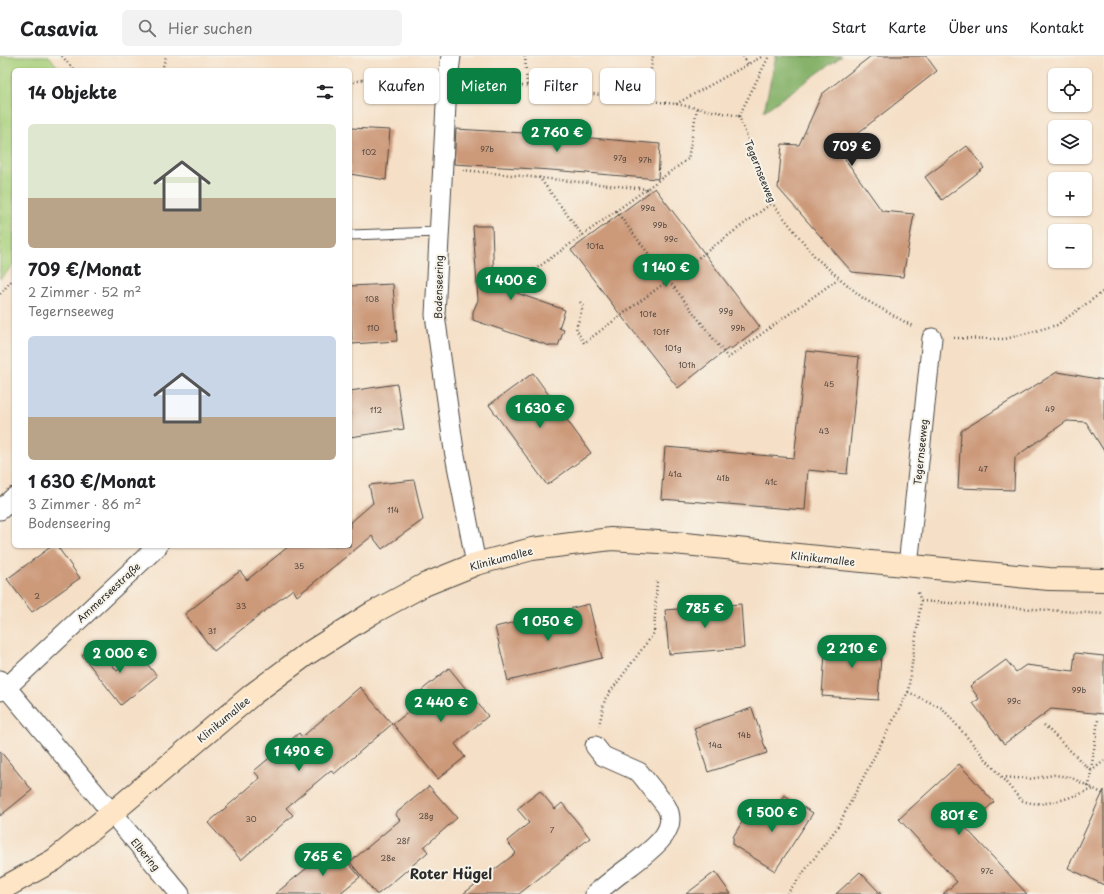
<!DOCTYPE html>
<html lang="de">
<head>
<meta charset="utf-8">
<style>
  body { margin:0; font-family:"Playpen Sans",sans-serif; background:#f2f2f2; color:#202124; height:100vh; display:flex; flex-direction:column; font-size:15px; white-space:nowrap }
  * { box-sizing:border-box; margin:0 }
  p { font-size:13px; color:#757577 }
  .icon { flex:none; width:22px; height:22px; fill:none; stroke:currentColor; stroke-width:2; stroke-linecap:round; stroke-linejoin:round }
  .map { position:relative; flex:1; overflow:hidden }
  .panel { position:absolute; left:12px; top:12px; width:340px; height:480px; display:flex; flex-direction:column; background:#fff; border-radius:6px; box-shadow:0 1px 3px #0004 }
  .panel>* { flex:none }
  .guide { position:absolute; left:364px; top:12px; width:380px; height:36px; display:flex; gap:8px }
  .controls { position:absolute; left:1048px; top:12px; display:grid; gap:8px }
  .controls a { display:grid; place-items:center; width:44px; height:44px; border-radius:6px; background:#fff; box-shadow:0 1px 3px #0004; font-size:20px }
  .price { position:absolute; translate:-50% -34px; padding:0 9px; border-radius:14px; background:#0b8043; color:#fff; font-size:13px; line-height:26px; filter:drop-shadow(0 1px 2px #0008) }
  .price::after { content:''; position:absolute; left:50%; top:24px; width:12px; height:9px; margin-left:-6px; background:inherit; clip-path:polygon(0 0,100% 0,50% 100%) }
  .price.current { background:#222; color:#fff }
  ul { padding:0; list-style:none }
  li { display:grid; align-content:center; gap:8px; height:212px; padding:0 16px }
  li span { display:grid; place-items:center; height:124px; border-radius:6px; color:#555 }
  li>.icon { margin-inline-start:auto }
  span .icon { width:72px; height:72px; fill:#fffc; stroke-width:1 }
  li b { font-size:17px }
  h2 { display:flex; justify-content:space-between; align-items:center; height:48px; padding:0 16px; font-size:17px }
  .tag { padding:0 14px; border-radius:6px; background:#fff; box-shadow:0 1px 3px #0004; font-size:14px; line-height:36px }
  .tag.current { background:#0b8043; color:#fff }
  header { display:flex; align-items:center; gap:24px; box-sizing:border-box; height:56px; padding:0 20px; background:#fff; border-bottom:1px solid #e0e0e0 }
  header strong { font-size:19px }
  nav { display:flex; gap:22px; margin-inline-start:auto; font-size:14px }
  .search { width:280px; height:36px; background:#f2f2f2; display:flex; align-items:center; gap:10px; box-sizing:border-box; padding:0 14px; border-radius:6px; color:#757577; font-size:15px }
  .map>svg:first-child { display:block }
</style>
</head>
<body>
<header>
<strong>Casavia</strong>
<div class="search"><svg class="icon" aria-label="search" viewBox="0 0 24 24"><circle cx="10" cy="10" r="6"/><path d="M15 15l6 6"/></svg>Hier suchen</div>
<nav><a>Start</a><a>Karte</a><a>Über uns</a><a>Kontakt</a></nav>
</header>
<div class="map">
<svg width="1104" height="838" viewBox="0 0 1104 838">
  <rect width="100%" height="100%" fill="#f7f3e8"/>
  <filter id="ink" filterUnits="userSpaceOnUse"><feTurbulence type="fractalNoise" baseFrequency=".025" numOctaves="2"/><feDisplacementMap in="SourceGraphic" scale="8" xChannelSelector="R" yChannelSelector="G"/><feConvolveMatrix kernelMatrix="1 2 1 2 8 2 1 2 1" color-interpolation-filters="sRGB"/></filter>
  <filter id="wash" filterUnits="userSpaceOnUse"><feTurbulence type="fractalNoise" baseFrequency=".012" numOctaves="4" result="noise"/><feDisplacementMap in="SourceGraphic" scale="16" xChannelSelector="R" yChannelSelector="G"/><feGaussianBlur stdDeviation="0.9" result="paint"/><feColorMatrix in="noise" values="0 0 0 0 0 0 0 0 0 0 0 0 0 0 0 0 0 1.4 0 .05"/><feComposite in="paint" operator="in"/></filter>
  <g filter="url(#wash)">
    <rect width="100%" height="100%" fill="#f5dfc6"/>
    <!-- green -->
    <polygon fill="#a8d07b" stroke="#6a7e53" points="0,0 49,0 60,14 14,14 14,209 0,223"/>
    <!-- forest -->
    <polygon fill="#86b26b" stroke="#586e4b" points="776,0 842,0 764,55"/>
    <g id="blocks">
      <!-- building -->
      <g fill="#cc9979">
        <polygon points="871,0 926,0 937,15 854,80 845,103 882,155 914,158 903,221 852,216 778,132 782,88 799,89 822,38"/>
        <polygon points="350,72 390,74 386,124 350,118"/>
        <polygon points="456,73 557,79 660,88 658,123 551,114 454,108"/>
        <polygon points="967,90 984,112 942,144 925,121"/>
        <polygon points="655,132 760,271 731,293 730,291 678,332 619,257 571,194"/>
        <polygon points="473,170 492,170 494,229 565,254 559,272 564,274 558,290 550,290 473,264 473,256 478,244"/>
        <polygon points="393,228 397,285 352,288 350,230"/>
        <polygon points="806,295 859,301 847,418 808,414 805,454 661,443 665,391 794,402"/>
        <polygon points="1057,316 1104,324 1104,395 1086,366 1067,365 1015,401 1014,434 958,432 961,375"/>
        <polygon points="533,317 591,397 547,429 489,349"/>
        <polygon points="397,328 404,373 350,381 350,335"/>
        <polygon points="414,424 423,464 382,493 372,480 297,540 293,533 214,595 185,558 240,515 247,524 289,490 350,490 350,467 373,447 369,429"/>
        <polygon points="52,490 57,490 80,522 32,556 7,523"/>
        <polygon points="589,548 602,602 508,625 495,571"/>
        <polygon points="741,548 744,592 669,598 665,554"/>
        <polygon points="826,583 882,586 878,644 822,640"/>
        <polygon points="96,588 117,615 139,598 157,620 121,649 82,599"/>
        <polygon points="1075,597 1104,600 1104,658 1051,653 1004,688 973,647 979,643 970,630 1006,604 1016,616 1026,609 1073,615"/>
        <polygon points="449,612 488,660 455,688 465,701 438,723 393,668 428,641 422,634"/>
        <polygon points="360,631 392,668 334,718 331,714 286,752 293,759 241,804 208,767 260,722 254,715 299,677 302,681"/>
        <polygon points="752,652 767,697 708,716 694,672"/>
        <polygon points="0,695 32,734 0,760"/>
        <polygon points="959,708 994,746 966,772 1027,838 943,838 957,826 899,763"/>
        <polygon points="429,730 457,762 424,791 428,796 394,825 378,838 376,838 350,806 400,764 395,758"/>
        <polygon points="1104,734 1104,829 1068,812"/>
        <polygon points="540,735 555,753 562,747 590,782 519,838 463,838 516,797 507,785 529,767 517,753"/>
        <polygon points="784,739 813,757 775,815 733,789 733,781 750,753 769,764"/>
        <polygon points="334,790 360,821 339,838 275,838"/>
        <polygon points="715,816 731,838 686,838"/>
        <polygon points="860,816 881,838 836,838"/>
      </g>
    </g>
  </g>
  <g filter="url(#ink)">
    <use href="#blocks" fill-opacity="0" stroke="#494642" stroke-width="1"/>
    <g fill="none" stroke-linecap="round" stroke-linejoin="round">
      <!-- lane casing -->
      <g stroke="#494642" stroke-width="11">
        <polyline id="lane" points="350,179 439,176"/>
      </g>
      <!-- street casing -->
      <g stroke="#494642" stroke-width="21">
        <g id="street">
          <polyline points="451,0 447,30 435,259 454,394 476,508"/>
          <polyline points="0,454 14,441"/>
          <polyline points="908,510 932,282"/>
          <polyline points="0,624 180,838"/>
          <polyline points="0,635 6,632 158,490"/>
          <path d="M595 690 603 700 639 716 666 750C681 775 649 795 632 809 619 818 607 828 595 838"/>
        </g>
      </g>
      <!-- secondary casing -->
      <g stroke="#494642" stroke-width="24">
        <polyline id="secondary" points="0,834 54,804 112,757 253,638 307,598 372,557 424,529 476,508 532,493 611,483 674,487 1049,523 1104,524"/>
      </g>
      <!-- path -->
      <g stroke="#494642" stroke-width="2.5" stroke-dasharray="1 3" stroke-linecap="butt">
        <polyline points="62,0 74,14"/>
        <polyline points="525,0 527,30"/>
        <polyline points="743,0 748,8"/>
        <polyline points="162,14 166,0"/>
        <polyline points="350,27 362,24 427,27"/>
        <polyline points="470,30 527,30 676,48 739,60"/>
        <polyline points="646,45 653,0"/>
        <polyline points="676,48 763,0"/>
        <polyline points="739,60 772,147 816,202 864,243 914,271"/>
        <polyline points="739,60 769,0"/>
        <polyline points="463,114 647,133"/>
        <polyline points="539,121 583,180"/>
        <polyline points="616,155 728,302 838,223"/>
        <polyline points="515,228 688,103 697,52"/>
        <polyline points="0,238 14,222"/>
        <polyline points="580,246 583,250 576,273 584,287 772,147"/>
        <polyline points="954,282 1005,283 1057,269 1104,235"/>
        <polyline points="921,545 1104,558"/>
        <path d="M908 636 942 652 1021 744C1044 754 1072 740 1094 733"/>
        <polyline points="1044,669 1091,715 1098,664"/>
        <polyline points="599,670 605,643 654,577 657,524"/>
        <polyline points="1002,721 1029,723 1054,719 1070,721 1104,738"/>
        <polyline points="1089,731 1091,715 1104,705"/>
        <polyline points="787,838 837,772 908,636 921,545 917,534"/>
      </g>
      <!-- lane -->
      <use href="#lane" stroke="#fff" stroke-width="9"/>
      <!-- street -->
      <use href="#street" stroke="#fff" stroke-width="19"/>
      <!-- secondary -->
      <use href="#secondary" stroke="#fde5c5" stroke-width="22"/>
    </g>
  </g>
  <g text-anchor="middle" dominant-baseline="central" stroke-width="4" stroke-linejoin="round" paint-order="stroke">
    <!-- number labels -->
    <g font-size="8" fill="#53463e">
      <text x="487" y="93">97b</text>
      <text x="369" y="96">102</text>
      <text x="620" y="102">97g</text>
      <text x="645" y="104">97h</text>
      <text x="648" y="152">99a</text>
      <text x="660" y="169">99b</text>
      <text x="671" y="183">99c</text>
      <text x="595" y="190">101a</text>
      <text x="372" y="243">108</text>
      <text x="726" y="255">99g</text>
      <text x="648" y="258">101e</text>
      <text x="373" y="272">110</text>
      <text x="738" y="272">99h</text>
      <text x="661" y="276">101f</text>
      <text x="673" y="292">101g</text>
      <text x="687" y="309">101h</text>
      <text x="829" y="328">45</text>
      <text x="1050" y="353">49</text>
      <text x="376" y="354">112</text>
      <text x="824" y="375">43</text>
      <text x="983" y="413">47</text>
      <text x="675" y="418">41a</text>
      <text x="723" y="422">41b</text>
      <text x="771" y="426">41c</text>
      <text x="393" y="454">114</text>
      <text x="299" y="510">35</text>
      <text x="37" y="540">2</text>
      <text x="241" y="550">33</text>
      <text x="212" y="575">31</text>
      <text x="1079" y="634">99b</text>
      <text x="1014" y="645">99c</text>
      <text x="744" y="679">14b</text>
      <text x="715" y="689">14a</text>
      <text x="426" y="760">28g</text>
      <text x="251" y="763">30</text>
      <text x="552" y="774">7</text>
      <text x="403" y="785">28f</text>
      <text x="388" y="802">28e</text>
      <text x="987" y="815">97c</text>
    </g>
    <!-- street labels -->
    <g font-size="10" fill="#2b2b2b" stroke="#f7f3e8">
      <text transform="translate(761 115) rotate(68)">Tegernseeweg</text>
      <text transform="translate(438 231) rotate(-89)">Bodenseering</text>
      <text transform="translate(920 396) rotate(-84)">Tegernseeweg</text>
      <text transform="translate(501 502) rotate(-15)">Klinikumallee</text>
      <text transform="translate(823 502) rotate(6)">Klinikumallee</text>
      <text transform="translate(108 536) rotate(-43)">Ammerseestraße</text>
      <text transform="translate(223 663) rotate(-40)">Klinikumallee</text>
      <text transform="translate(146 798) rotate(50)">Elbering</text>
    </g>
    <!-- district labels -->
    <g font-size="14" font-weight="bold" fill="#2b2b2b" stroke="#f7f3e8">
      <text x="451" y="817">Roter Hügel</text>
    </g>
  </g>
</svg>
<div class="controls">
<a><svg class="icon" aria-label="locate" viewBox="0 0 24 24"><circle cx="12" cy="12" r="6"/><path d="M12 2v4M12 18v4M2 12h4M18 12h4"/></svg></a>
<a><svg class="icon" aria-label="layers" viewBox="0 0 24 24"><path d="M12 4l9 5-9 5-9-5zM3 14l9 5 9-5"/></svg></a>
<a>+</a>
<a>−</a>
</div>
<b class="price" style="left:557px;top:97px">2 760 €</b>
<b class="price current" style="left:852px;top:111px">709 €</b>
<b class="price" style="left:666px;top:232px">1 140 €</b>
<b class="price" style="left:511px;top:245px">1 400 €</b>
<b class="price" style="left:540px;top:373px">1 630 €</b>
<b class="price" style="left:705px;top:573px">785 €</b>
<b class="price" style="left:548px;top:586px">1 050 €</b>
<b class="price" style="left:852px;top:613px">2 210 €</b>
<b class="price" style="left:120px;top:618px">2 000 €</b>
<b class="price" style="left:441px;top:667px">2 440 €</b>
<b class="price" style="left:299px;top:716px">1 490 €</b>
<b class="price" style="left:772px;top:777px">1 500 €</b>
<b class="price" style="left:959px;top:780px">801 €</b>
<b class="price" style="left:323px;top:821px">765 €</b>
<div class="guide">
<a class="tag">Kaufen</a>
<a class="tag current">Mieten</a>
<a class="tag">Filter</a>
<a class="tag">Neu</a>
</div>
<section class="panel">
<h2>14 Objekte<svg class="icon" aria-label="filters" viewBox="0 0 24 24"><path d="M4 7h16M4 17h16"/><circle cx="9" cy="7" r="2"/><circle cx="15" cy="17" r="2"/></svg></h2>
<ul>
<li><span style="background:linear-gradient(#dfe7d0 60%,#b9a48a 0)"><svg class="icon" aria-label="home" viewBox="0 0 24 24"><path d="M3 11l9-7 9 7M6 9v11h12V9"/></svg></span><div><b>709 €/Monat</b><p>2 Zimmer · 52 m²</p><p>Tegernseeweg</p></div></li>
<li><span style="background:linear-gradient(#c9d6e8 65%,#b9a48a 0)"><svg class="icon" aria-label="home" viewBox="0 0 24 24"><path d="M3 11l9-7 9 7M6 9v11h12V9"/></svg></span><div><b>1 630 €/Monat</b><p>3 Zimmer · 86 m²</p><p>Bodenseering</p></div></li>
</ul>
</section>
</div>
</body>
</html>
